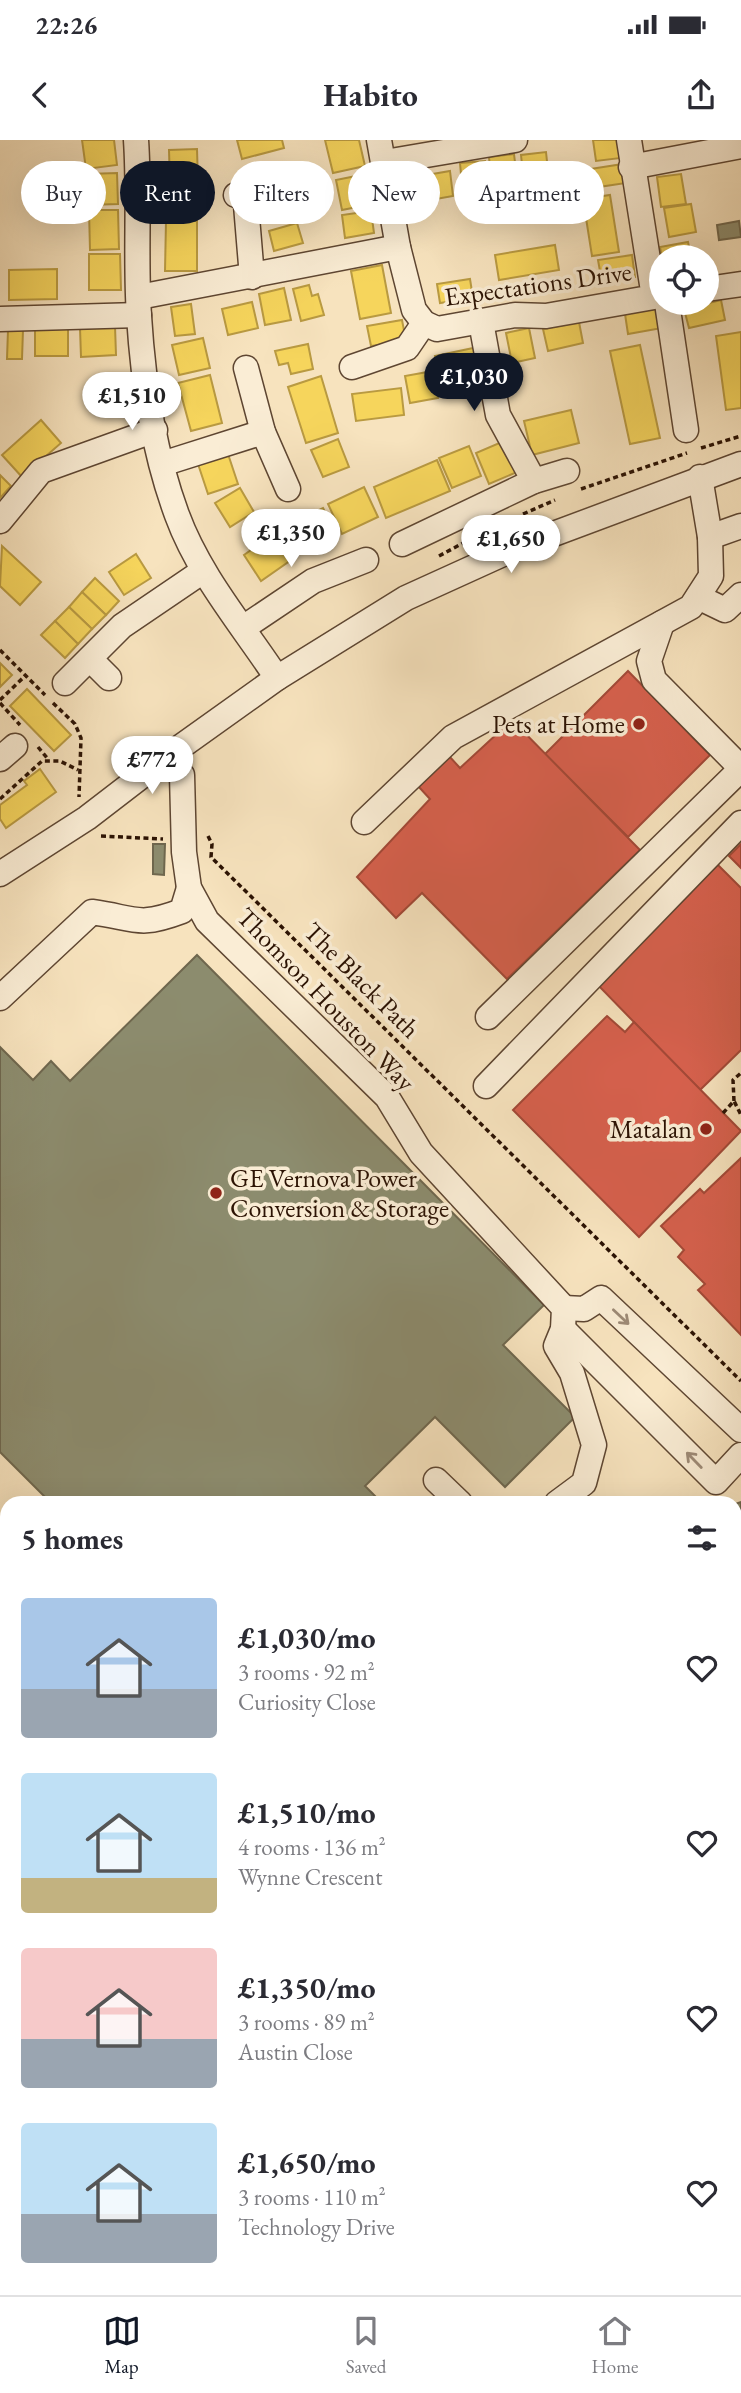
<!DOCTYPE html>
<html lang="en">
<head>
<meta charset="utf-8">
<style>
  body { margin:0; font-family:"EB Garamond",serif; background:#f2f2f3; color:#2b2b33; height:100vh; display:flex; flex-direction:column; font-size:26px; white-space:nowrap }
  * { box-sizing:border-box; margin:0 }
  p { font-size:23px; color:#7c7c81 }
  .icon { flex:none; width:38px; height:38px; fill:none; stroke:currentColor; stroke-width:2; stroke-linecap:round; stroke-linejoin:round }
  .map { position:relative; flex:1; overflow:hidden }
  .details { position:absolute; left:0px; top:1356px; width:742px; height:800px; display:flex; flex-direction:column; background:#fff; border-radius:21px 21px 0 0; box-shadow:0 7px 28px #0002 }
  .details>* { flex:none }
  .hud { position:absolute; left:21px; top:21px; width:700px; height:63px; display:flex; gap:14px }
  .buttons { position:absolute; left:649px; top:105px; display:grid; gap:14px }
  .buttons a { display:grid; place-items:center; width:70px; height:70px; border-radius:50%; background:#fff; box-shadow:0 7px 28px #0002; font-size:35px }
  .price { position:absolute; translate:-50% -60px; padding:0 16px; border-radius:24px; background:#fff; color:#222; font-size:23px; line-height:46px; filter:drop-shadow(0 2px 4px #0008) }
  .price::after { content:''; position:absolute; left:50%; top:42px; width:21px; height:16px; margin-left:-10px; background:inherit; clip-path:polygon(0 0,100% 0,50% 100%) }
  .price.active { background:#111827; color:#fff }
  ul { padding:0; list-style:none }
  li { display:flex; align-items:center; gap:21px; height:175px; padding:0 21px }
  li span { display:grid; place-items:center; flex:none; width:196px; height:140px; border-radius:7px; color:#555 }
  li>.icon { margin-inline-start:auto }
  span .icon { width:84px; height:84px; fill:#fffc; stroke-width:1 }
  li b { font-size:30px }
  h2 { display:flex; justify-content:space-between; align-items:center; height:84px; padding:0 21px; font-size:30px }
  .tag { padding:0 24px; border-radius:32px; background:#fff; box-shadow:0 7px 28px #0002; font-size:24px; line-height:63px }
  .tag.active { background:#111827; color:#fff }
  .status { display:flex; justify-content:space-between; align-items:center; height:49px; padding:0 35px; background:#fff; direction:ltr }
  .status svg { height:19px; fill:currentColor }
  header { display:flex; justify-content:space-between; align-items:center; height:91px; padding:0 21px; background:#fff; font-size:32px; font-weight:700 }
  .menu { display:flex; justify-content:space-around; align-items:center; height:98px; border-top:2px solid #e1e1e2; background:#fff; font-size:19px; color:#7c7c81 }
  .menu a { display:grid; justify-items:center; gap:4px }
  .menu .active { color:#111827 }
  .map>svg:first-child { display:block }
</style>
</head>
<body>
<div class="status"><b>22:26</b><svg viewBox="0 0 49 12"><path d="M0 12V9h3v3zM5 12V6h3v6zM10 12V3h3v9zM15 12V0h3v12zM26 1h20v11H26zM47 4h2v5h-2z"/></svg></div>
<header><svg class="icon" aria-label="back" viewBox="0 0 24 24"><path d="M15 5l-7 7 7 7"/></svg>Habito<svg class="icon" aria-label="share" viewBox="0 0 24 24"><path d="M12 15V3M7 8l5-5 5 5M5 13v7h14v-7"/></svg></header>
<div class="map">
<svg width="741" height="2155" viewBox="0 0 741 2155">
  <rect width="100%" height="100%" fill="#f7e3be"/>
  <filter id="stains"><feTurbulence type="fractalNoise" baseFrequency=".00286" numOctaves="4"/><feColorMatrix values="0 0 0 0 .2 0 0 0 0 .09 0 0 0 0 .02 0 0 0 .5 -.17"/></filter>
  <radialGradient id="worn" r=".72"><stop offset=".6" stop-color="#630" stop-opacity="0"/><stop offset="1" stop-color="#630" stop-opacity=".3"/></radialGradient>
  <!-- green -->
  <g fill="#d4bf9e" stroke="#806850" stroke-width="2">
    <polygon points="741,1479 741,1779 735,1774 735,1481"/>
    <polygon points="7,1754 7,1860 0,1863 0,1757"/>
  </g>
  <!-- water -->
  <polygon fill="#b29c7e" stroke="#7c654d" stroke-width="2" points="7,1376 7,1566 0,1573 0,1383"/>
  <!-- homes -->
  <g fill="#f6d55c" stroke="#b99a41" stroke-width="2">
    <polygon points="82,0 114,0 117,25 86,29"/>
    <polygon points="237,0 282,0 284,8 242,19"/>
    <polygon points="325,0 359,0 365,26 333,33"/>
    <polygon points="593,0 619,0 621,18 596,21"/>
    <polygon points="197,9 198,43 170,44 169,10"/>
    <polygon points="546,12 549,40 524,43 521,15"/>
    <polygon points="514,14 518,47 492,50 489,17"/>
    <polygon points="485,21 488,55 463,57 460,23"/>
    <polygon points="623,24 626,43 592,48 590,29"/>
    <polygon points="450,31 453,56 419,62 415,37"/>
    <polygon points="117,33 118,64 88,65 87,34"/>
    <polygon points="366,34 372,64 342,70 336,40"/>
    <polygon points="681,34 686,64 661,67 657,37"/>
    <polygon points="197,46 198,74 170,75 169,47"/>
    <polygon points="610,55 619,112 592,116 583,59"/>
    <polygon points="691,64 696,92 669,97 664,68"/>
    <polygon points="89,70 118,70 119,109 90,110"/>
    <polygon points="371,71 374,93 345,98 342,75"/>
    <polygon points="166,81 197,81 197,131 165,131"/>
    <polygon points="297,83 303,103 274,111 269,91"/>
    <polygon points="688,102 691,117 662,119 660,107"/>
    <polygon points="555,105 559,130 499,140 495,115"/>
    <polygon points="89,114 120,114 121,150 89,150"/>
    <polygon points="632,115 635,137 602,142 598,120"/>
    <polygon points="382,125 391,173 360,179 351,131"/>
    <polygon points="57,129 57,159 9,160 9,130"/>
    <polygon points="470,139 473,158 440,163 437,144"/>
    <polygon points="309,145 312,156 318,154 324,175 301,181 293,149"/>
    <polygon points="284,148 291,180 265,185 259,154"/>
    <polygon points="721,160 725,180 689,188 684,169"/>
    <polygon points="252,162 258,188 228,195 222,169"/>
    <polygon points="191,164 195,194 175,196 171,167"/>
    <polygon points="659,168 662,188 628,194 625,174"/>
    <polygon points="402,180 406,201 371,206 367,186"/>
    <polygon points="579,182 583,203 548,211 543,189"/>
    <polygon points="115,186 116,215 81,217 80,188"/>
    <rect x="35" y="188" width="33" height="28"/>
    <polygon points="529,188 535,218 512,223 506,193"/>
    <polygon points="8,190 23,190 22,219 7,219"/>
    <polygon points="741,192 741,268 726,270 716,196"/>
    <polygon points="203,198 210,228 179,235 172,205"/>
    <polygon points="308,204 313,229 291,234 288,223 279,225 275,211"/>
    <polygon points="640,205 660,298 630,304 610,211"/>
    <polygon points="478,207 485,236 441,245 435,216"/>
    <polygon points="433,231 438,258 410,263 405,236"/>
    <polygon points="210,235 222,283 191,291 178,243"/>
    <polygon points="321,236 338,293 306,303 288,247"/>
    <polygon points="124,240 129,269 104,273 99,244"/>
    <polygon points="401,248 404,275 356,281 352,254"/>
    <polygon points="571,270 579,303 532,315 524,281"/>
    <polygon points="41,280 61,303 22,337 2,315"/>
    <polygon points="338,299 349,327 323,337 311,310"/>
    <polygon points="504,301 517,332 489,344 476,313"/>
    <polygon points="469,306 481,336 452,348 439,318"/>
    <polygon points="228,314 238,344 208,354 198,324"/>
    <polygon points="437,320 450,351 386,378 374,347"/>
    <polygon points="0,335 11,346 0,358"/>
    <polygon points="364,347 378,377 342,394 328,364"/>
    <polygon points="240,348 254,372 230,387 215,363"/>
    <polygon points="323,368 336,394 298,413 285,387"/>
    <polygon points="276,392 294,418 261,441 244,415"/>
    <polygon points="2,406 41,442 20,465 0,446"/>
    <polygon points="136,414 151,438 124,455 109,432"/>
    <polygon points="95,438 119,461 106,475 82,452"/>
    <polygon points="82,452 106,475 92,489 69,467"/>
    <polygon points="69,467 92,489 78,504 55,481"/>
    <polygon points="55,481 78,504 65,518 41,495"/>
    <polygon points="0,523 12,535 0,547"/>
    <polygon points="27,549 71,595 54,611 10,566"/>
    <polygon points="40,629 56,652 6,688 0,679 0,665 27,645 24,641"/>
    <polygon points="741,1808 741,1840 735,1845 735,1814"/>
    <polygon points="1,1968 7,1982 7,1994 0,1998"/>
    <polygon points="741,2070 741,2101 736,2106 735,2076"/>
    <polygon points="0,2085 7,2085 6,2110 0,2110"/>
    <polygon points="33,2149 67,2149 74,2154 31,2155"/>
    <polygon points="421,2149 458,2149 452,2155 416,2155"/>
    <polygon points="571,2149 605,2149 605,2150 600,2155 566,2155"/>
  </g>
  <!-- shops -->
  <g fill="#d6604d" stroke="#a34937" stroke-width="2">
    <polygon points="628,531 710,615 628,697 545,614"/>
    <polygon points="512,580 640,710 507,839 422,753 396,778 357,737 430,659 418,646 449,616 460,628"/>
    <polygon points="741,704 741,728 729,716"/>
    <polygon points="717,724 741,748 741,910 700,950 596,843"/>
    <polygon points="607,876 625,892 634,882 741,991 639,1097 513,970"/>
    <polygon points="741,1018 741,1195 698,1150 705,1144 678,1117 684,1110 661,1086 700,1049 704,1053"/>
  </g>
  <!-- industry -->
  <g fill="#8c8c6e" stroke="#6f674e" stroke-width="2">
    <polygon points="739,81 741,97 719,100 717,85"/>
    <polygon points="153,704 165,704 164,735 153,734"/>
    <polygon points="197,815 544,1165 503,1205 575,1277 505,1347 435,1277 365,1346 382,1363 51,1363 0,1312 0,907 33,940 51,921 70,941"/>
    <polygon points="741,1362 741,1396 735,1398 735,1364"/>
  </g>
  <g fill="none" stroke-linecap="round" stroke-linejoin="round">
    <!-- stream -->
    <g stroke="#7c654d" stroke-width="6">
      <polyline points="735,1759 741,1764"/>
      <polyline points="735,1990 741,1983"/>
      <polyline points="735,2149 740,2155"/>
    </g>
    <!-- minor casing -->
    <g stroke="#5e4632" stroke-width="27">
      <g id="minor">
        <path d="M136 0C140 59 135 117 139 176 143 241 154 313 177 375 199 435 242 485 277 538"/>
        <polyline points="379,0 398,107 414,170 424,183 437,189 515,175 546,176 654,157 629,0"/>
        <polyline points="385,22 515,0"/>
        <polyline points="631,27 741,6"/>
        <polyline points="245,53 252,137"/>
        <polyline points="236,55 284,42"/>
        <polyline points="707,149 741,144"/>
        <polyline points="139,157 398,107"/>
        <polyline points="667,163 686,290"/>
        <polyline points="0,179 139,175"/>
        <polyline points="481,182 498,275 534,341"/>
        <polyline points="352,227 407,208 424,183"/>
        <polyline points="246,228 263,292 288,349"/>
        <polyline points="162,324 263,292"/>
        <polyline points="0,381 41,331 155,290"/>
        <polyline points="710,397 741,386"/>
        <polyline points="402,404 534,341 567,331"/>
        <polyline points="698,457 725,470 741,455"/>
        <polyline points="662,483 649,521 654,540 741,628"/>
        <polyline points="243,488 313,441 366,420"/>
        <polyline points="90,519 109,538"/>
        <polyline points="65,543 122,486 203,431"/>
        <polyline points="165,618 182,635 184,712 189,748 207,781 387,957 421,1013 564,1168 563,1189 556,1206 572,1233 594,1305 584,1343 557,1363"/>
        <polyline points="0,619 15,606"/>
        <polyline points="364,682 453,597 691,467 711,436 710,397 700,337"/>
        <polyline points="0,734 87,678 165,618 277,538 406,458 516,408 741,324"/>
        <path d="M0 858 92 772C136 778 137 788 182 771L189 748"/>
        <polyline points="488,877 741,629"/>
        <polyline points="486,946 741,683"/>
        <polyline points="564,1168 584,1169 601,1158 741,1290"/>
        <polyline points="563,1189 716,1342 741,1315"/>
        <polyline points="436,1340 460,1363"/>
        <polyline points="735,1795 741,1799"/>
        <polyline points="0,2048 7,2048"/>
        <polyline points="735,2049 741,2043"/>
        <polyline points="233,2149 238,2155"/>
        <polyline points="637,2149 644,2154 665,2149"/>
        <polyline points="116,2155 120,2149"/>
      </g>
    </g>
    <!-- path -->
    <g stroke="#2b1203" stroke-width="3.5" stroke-dasharray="5 3.5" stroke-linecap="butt">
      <polyline points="701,308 741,296"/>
      <polyline points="581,349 687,313"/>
      <polyline points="523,374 555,360"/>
      <polyline points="439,416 478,395"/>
      <polyline points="0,510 45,555"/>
      <polyline points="0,560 25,536"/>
      <polyline points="0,563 20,585"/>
      <polyline points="53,563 75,584 81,598 79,657"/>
      <polyline points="38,607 48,619"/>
      <polyline points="0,659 42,621 60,621 78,630"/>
      <polyline points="101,696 163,699"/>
      <polyline points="208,696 212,704 211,717 741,1241"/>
      <polyline points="734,961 733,940 741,933"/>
      <polyline points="723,973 734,961 741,975"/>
      <polyline points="735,1516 741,1514"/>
      <polyline points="735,1726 741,1730"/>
      <polyline points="0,1779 7,1775"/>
      <polyline points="0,1846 7,1843"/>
    </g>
    <!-- minor -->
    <use href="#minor" stroke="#faedd5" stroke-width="24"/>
  </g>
  <!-- one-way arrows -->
  <defs><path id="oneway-shaft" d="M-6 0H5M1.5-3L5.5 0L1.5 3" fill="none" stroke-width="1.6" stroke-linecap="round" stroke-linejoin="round" transform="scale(1.75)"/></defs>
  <g stroke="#9d8a76">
    <use href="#oneway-shaft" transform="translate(621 1177) rotate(43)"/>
    <use href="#oneway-shaft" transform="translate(694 1320) rotate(-134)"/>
  </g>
  <!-- markers -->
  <g fill="#8f2418" stroke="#faedd5" stroke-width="2.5">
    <circle cx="639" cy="584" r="7"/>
    <circle cx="706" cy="989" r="7"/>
    <circle cx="216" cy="1053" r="7"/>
  </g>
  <g text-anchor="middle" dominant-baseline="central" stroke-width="7" stroke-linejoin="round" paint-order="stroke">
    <!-- street labels -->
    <g font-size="26" fill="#2b1203" stroke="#faedd5">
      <text transform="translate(538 144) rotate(-8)">Expectations Drive</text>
      <text transform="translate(362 840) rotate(45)">The Black Path</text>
      <text transform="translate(326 859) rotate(46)">Thomson Houston Way</text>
    </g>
    <!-- poi labels -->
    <g font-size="26" fill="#2b1203" stroke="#faedd5" text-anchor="end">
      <text x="625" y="584">Pets at Home</text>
      <text x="692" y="989">Matalan</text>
      <text x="230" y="1038" text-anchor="start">GE Vernova Power<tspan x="230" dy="30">Conversion &amp; Storage</tspan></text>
    </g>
  </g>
  <rect width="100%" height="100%" filter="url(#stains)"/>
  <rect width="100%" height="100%" fill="url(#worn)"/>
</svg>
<div class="buttons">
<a><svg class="icon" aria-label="locate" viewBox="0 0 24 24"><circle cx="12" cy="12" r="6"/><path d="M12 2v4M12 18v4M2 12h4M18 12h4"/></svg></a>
</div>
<b class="price active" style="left:474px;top:273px">£1,030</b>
<b class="price" style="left:132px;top:292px">£1,510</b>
<b class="price" style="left:291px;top:429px">£1,350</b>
<b class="price" style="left:511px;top:435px">£1,650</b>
<b class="price" style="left:152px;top:656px">£772</b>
<div class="hud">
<a class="tag">Buy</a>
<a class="tag active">Rent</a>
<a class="tag">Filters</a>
<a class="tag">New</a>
<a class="tag">Apartment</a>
</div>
<section class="details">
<h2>5 homes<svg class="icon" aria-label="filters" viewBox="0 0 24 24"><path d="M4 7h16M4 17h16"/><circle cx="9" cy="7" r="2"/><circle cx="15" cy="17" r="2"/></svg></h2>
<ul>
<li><span style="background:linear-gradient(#a9c7e8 65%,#9aa5b1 0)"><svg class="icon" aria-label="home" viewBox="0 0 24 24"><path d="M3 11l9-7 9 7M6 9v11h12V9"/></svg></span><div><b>£1,030/mo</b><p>3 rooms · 92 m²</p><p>Curiosity Close</p></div><svg class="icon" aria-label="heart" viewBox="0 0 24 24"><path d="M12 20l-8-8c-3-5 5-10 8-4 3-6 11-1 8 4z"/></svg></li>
<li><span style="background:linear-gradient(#bfe0f5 75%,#c2b280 0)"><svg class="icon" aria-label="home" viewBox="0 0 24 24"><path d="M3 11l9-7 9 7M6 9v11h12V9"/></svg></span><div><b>£1,510/mo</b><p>4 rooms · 136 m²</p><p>Wynne Crescent</p></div><svg class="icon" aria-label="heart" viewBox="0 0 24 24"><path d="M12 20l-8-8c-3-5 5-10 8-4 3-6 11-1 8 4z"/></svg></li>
<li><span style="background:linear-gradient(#f6c9c9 65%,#9aa5b1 0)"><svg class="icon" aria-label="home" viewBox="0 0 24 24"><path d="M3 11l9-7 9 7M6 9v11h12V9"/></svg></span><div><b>£1,350/mo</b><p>3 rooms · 89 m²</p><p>Austin Close</p></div><svg class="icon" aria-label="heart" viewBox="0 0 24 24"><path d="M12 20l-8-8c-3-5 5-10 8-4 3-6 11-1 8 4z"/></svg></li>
<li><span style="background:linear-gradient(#bfe0f5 65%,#9aa5b1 0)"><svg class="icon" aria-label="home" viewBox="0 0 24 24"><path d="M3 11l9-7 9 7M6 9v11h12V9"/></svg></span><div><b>£1,650/mo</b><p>3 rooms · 110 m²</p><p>Technology Drive</p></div><svg class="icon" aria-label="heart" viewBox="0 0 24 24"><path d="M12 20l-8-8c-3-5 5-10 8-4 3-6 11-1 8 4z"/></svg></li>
</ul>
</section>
</div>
<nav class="menu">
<a class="active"><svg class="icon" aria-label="map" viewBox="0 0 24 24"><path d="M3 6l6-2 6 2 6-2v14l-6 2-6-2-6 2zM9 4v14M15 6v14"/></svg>Map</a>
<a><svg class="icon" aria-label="saved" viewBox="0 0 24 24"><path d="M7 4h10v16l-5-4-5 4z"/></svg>Saved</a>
<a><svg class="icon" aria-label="home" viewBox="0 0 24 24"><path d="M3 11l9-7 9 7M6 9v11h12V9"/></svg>Home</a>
</nav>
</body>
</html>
